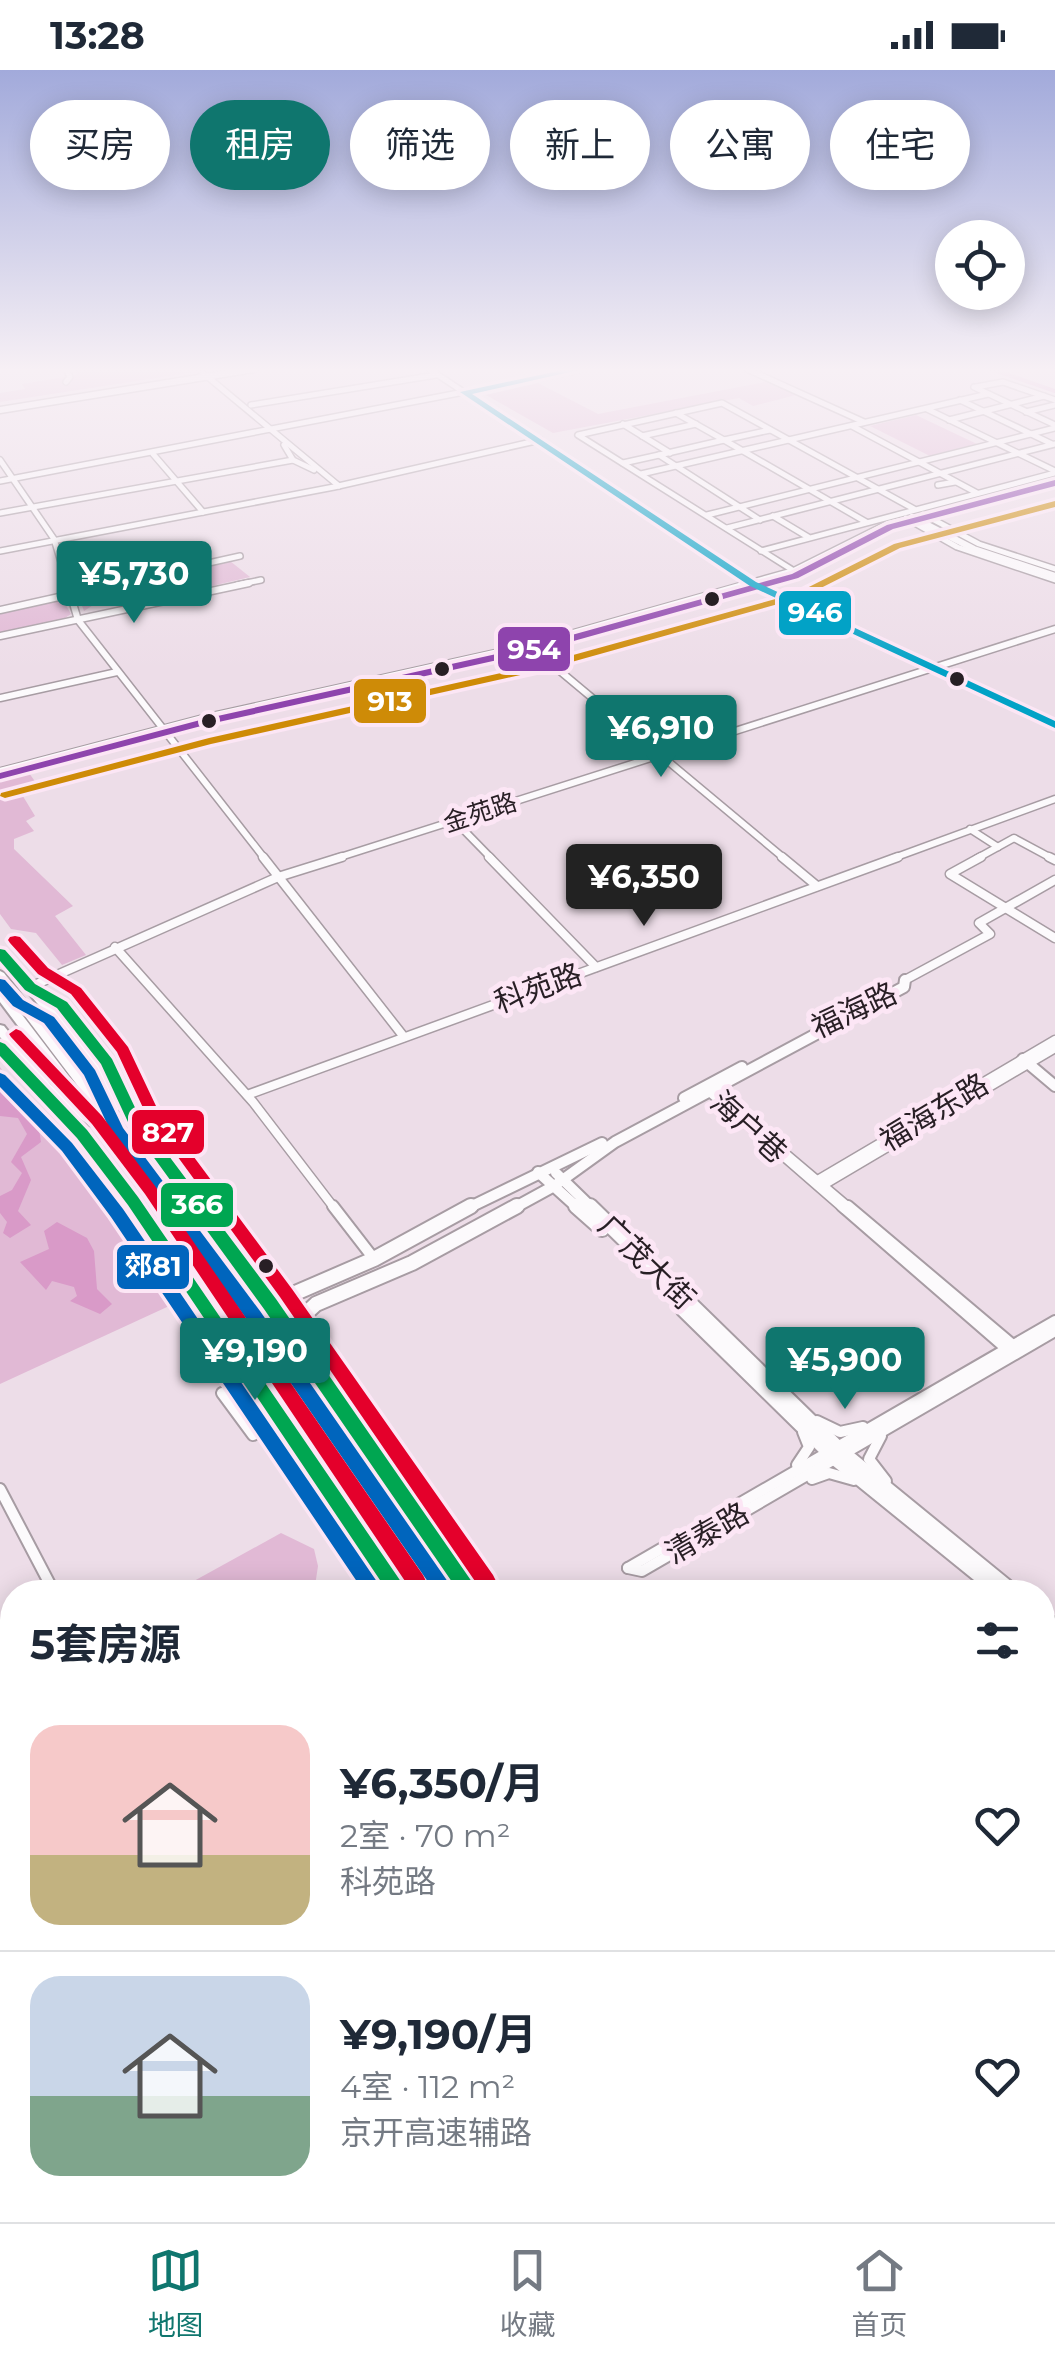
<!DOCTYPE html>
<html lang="zh">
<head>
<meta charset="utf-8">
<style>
  body { margin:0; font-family:Montserrat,"Noto Sans SC",sans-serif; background:#f6f6f7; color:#1f2937; height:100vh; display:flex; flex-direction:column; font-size:38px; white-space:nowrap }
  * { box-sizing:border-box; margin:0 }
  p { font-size:32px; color:#747a83 }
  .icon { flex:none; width:55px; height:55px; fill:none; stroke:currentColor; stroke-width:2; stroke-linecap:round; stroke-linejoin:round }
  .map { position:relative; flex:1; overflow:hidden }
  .details { position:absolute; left:0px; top:1510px; width:1055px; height:642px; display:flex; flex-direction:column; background:#fff; border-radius:40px 40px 0 0; box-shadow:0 5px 25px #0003 }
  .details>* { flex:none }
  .top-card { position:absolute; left:30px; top:30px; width:995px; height:90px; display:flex; gap:20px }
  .controls { position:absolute; left:935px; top:150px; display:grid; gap:20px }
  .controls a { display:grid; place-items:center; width:90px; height:90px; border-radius:50%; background:#fff; box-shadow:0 5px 25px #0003; font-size:50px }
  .price { position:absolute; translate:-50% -85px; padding:0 22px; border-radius:10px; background:#0f766e; color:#fff; font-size:32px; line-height:65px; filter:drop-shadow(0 2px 5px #0008) }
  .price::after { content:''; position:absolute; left:50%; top:60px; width:30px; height:22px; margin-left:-15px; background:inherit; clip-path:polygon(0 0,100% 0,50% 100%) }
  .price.selected { background:#222; color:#fff }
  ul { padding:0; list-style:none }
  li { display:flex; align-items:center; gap:30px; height:250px; padding:0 30px }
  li+li { border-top:2px solid #e0e1e3 }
  li span { display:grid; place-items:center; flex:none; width:280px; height:200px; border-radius:30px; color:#555 }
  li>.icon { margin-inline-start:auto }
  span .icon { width:120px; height:120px; fill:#fffc; stroke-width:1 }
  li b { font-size:42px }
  h2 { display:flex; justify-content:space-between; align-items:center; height:120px; padding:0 30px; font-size:42px }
  .tag { padding:0 35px; border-radius:45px; background:#fff; box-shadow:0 5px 25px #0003; font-size:35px; line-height:90px }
  .tag.selected { background:#0f766e; color:#fff }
  .status { display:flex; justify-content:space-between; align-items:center; height:70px; padding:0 50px; background:#fff; direction:ltr }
  .status svg { height:28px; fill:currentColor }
  .tab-bar { display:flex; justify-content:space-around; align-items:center; height:140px; border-top:2px solid #e0e1e3; background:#fff; font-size:28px; color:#747a83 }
  .tab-bar a { display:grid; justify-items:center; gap:5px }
  .tab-bar .selected { color:#0f766e }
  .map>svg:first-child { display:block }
</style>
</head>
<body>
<div class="status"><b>13:28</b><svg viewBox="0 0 49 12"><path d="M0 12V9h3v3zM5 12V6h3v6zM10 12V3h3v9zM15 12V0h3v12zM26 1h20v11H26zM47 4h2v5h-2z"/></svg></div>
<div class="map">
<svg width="1055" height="2152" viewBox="0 0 1055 2152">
  <rect width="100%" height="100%" fill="#eddde8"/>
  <!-- green -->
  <g fill="#e1b9d5">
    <polygon points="75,299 214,299 0,332 0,323 25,319 22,314 77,305"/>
    <polygon points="765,312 796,325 753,336 739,328 553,363 486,325 538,313 598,344"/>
    <polygon points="916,345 977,374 930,386 870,356"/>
    <polygon points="230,491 250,507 153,530 156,525 107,526 84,541 79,528 125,513"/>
    <polygon points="63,530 71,544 62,550 0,563 0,542"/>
    <polygon points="29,703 39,717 21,723 35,746 26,751 34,761 14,769 14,779 73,836 55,846 86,885 62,895 36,863 11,859 0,844 0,711"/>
    <polygon points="0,997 18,1023 79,1077 180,1231 0,1314"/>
    <polygon points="281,1463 314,1479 318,1496 315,1516 306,1522 174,1522"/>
  </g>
  <!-- water -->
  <g fill="#d99ac8">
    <polygon points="0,1016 39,1059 41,1072 21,1087 31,1110 18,1141 31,1155 10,1168 3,1163 7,1152 0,1143 0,1126 12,1120 22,1103 11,1092 27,1064 18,1048 0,1046"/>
    <polygon points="57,1152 87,1168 94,1181 97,1219 112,1234 100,1244 70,1231 77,1226 74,1217 52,1211 46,1220 20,1192 49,1179 44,1161"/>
  </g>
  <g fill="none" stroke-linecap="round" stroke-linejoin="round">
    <!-- canal -->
    <polyline stroke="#d99ac8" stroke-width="4" points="991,299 1055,321"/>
    <!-- river -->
    <polyline stroke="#d99ac8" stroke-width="16" points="1042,1828 1055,1822"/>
    <!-- minor-far4 casing -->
    <g stroke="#a79ca3" stroke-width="8">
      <g id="minor-far4">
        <polyline points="66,299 70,307 66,312"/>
        <polyline points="429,299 755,515"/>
        <polyline points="747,299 864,352"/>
        <polyline points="203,303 339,416"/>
        <polyline points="974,317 1055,355"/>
        <polyline points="976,317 1003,312 1055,330"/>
        <polyline points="960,330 1052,374"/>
        <polyline points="251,335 436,305"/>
        <polyline points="927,339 1055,401"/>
        <polyline points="1026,342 1055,335"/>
        <polyline points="676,343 724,370 770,360"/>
        <polyline points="949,350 1044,326"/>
        <polyline points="623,354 670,383"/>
        <polyline points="852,356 977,423"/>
        <polyline points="642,366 696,354"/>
        <polyline points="284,375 293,390 314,400"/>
        <polyline points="153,384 203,442"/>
        <polyline points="0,390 54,469 68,515"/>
        <polyline points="623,393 659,385"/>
        <polyline points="641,404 988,324"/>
        <polyline points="0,411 464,322"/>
        <polyline points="938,415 955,412"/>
        <polyline points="0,443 293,390"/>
        <polyline points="923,444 979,474 1055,499"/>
        <polyline points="707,445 1055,358"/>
        <polyline points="773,446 808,467"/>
        <polyline points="906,448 957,477 1055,510"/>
        <polyline points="760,450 659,385 724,370 866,452"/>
        <polyline points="727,458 1055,374"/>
        <polyline points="0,481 334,417 540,370"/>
        <polyline points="761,481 1055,403"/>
        <polyline points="794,501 578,365 722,333 914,439"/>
        <polyline points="110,515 240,486"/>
        <polyline points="237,515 261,510"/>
      </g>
    </g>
    <!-- minor-far3 casing -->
    <g stroke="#a79ca3" stroke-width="9">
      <g id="minor-far3">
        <polyline points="67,513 78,550 265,789"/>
        <polyline points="751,513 1055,655"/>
        <polyline points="0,540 122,513"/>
        <polyline points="0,566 249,513"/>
        <polyline points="530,576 785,789"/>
        <polyline points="0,628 117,602"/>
        <polyline points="454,750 492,789"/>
        <polyline points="970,759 998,777"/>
        <polyline points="334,789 1055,559"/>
        <polyline points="891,789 1055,729"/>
        <polyline points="976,789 1014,768 1053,789"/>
      </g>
    </g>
    <!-- minor-far2 casing -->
    <g stroke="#a79ca3" stroke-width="11">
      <g id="minor-far2">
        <polyline points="263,787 404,967"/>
        <polyline points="489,787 596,897"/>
        <polyline points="782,787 817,816"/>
        <polyline points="981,787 950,804 1055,868"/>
        <polyline points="1049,787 1055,790"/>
        <polyline points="115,877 253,1032 335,1139"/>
        <polyline points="905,910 990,864 979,853 1055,810"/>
        <polyline points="30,917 278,807 342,787"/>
        <polyline points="706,1019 844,1139"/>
        <polyline points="709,1019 851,1139"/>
        <polyline points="247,1025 898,787"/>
        <polyline points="816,1111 1055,970"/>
        <polyline points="820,1117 1055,978"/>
      </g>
    </g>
    <!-- minor-far1 casing -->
    <g stroke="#a79ca3" stroke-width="14">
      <g id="minor-far1">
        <polyline points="333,1136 374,1189"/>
        <polyline points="842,1136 1008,1280"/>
        <polyline points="848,1136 1014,1276"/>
        <polyline points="222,1323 253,1365 283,1349"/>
        <polyline points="817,1351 840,1362 863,1357"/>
        <polyline points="881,1366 869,1389 886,1411"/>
        <polyline points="797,1395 809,1377 803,1362"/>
        <polyline points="812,1409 829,1403 854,1410"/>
        <polyline points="0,1419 54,1522"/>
        <polyline points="628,1498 1055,1251"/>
        <polyline points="628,1498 642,1501 1055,1261"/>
      </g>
    </g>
    <!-- minor casing -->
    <g stroke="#a79ca3" stroke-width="16">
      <g id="minor">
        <polyline points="0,1699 12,1693"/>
        <polyline points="1042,1887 1055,1880"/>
        <polyline points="1042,1913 1055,1928"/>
        <polyline points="363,2140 369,2152"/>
        <polyline points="505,2152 523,2140"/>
      </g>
    </g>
    <!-- major-far4 casing -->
    <g stroke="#a79ca3" stroke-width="9">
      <g id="major-far4">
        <polyline points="470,322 580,299"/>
        <polyline points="0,340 254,299"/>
        <polyline points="912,447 974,479 1055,506"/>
        <polyline points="744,515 794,501 888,454 1055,413"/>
      </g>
    </g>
    <!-- major-far3 casing -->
    <g stroke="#a79ca3" stroke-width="10">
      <polyline id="major-far3" points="0,702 202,649 530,576 753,513"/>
    </g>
    <!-- major-far2 casing -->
    <g stroke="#a79ca3" stroke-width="14">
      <g id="major-far2">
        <polyline points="0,883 30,917 62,935 107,992 133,1048 200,1139"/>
        <polyline points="0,977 82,1064 139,1139"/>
        <polyline points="1023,989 1055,1016"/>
        <polyline points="684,1028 742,997"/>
        <polyline points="538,1102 579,1139"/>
        <polyline points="556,1103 593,1139"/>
        <polyline points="466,1139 602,1073"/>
        <polyline points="512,1139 554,1116 615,1072 904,917 905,910"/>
      </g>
    </g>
    <!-- major-far1 casing -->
    <g stroke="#a79ca3" stroke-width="18">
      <g id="major-far1">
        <polyline points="137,1136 399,1522"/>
        <polyline points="198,1136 470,1522"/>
        <polyline points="576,1136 602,1159"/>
        <polyline points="590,1136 844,1384 1013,1522"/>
        <polyline points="270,1234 374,1189 471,1136"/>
        <polyline points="683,1239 836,1389 1000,1522"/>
        <polyline points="299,1275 301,1248 316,1234 412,1193 517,1136"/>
        <polyline points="1042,1547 1055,1557"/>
        <polyline points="1042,1558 1055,1569"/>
      </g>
    </g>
    <!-- major casing -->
    <g stroke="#a79ca3" stroke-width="20">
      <g id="major">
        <polyline points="781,2140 788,2152"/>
        <polyline points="916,2140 922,2152"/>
      </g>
    </g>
    <!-- highway casing -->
    <g stroke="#a79ca3" stroke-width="4">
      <g id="highway">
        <polygon points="0,901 4,903 104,1033 90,996 26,920 24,917 26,914 34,914 99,992 119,1040 113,1044 261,1237 456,1522 439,1522 251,1245 0,913"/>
        <polygon points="0,920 4,921 249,1243 435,1522 418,1522 239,1251 93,1056 89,1055 43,1021 0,967 0,955 4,956 51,1015 76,1033 0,932"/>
        <polygon points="796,2140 819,2140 826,2152 803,2152"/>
        <polygon points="826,2140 849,2140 856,2152 833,2152"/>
        <polygon points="855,2140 878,2140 885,2152 862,2152"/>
        <polygon points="882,2140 905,2140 912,2152 889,2152"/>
      </g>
    </g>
    <!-- minor-far4 -->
    <use href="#minor-far4" stroke="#fcfafc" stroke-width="5"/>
    <!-- minor-far3 -->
    <use href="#minor-far3" stroke="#fcfafc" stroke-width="6"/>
    <!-- minor-far2 -->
    <use href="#minor-far2" stroke="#fcfafc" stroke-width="8"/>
    <!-- minor-far1 -->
    <use href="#minor-far1" stroke="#fcfafc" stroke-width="10"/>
    <!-- minor -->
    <use href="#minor" stroke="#fcfafc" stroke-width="12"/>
    <!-- major-far4 -->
    <use href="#major-far4" stroke="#fcfafc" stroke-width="6"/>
    <!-- major-far3 -->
    <use href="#major-far3" stroke="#fcfafc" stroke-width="8"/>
    <!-- major-far2 -->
    <use href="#major-far2" stroke="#fcfafc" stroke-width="10"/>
    <!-- major-far1 -->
    <use href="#major-far1" stroke="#fcfafc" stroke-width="14"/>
    <!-- major -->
    <use href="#major" stroke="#fcfafc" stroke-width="16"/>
    <!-- highway -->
    <use href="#highway" fill="#fcfafc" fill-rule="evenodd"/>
    <!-- bus-1 casing -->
    <g stroke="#fce6f5" stroke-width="7">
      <polygon id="bus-1" points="1055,410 1055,416 893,459 798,508 538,581 205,655 0,709 0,703 204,649 532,576 792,504 887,455"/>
    </g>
    <!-- bus-2 casing -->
    <g stroke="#fce6f5" stroke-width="7">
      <polygon id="bus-2" points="1055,431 1055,437 900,478 803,527 543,600 211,674 5,728 0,726 1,723 209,668 537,595 797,523 894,474"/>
    </g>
    <!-- bus-3 casing -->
    <g stroke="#fce6f5" stroke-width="7">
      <polygon id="bus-3" points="568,299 583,299 472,324 756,512 1055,651 1055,658 750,516 460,322"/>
    </g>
    <!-- bus-4 casing -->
    <g stroke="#fce6f5" stroke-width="7">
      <g id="bus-4">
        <polygon points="0,879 5,880 35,914 67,932 112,989 139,1046 276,1229 479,1522 459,1522 264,1239 128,1052 101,994 57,938 25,920 0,891"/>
        <polygon points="0,972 5,974 87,1060 138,1127 408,1522 388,1522 128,1135 77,1068 0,986"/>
      </g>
    </g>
    <!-- bus-5 casing -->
    <g stroke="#fce6f5" stroke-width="7">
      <g id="bus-5">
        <polygon points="0,909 5,910 23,930 54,947 95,1000 123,1058 260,1241 455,1522 435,1522 248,1251 112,1064 84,1005 44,953 13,936 0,921"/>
        <polygon points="0,1003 5,1005 72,1073 123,1139 384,1522 364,1522 111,1147 62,1081 0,1017"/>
      </g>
    </g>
    <!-- bus-6 casing -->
    <g stroke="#fce6f5" stroke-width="7">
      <g id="bus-6">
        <polygon points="15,866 20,867 48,898 81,918 128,977 156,1036 292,1219 493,1505 496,1511 493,1517 486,1520 479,1517 280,1227 145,1042 117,982 71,924 38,904 10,873 8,870 10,867"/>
        <polygon points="16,959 21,961 102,1046 155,1116 423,1505 426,1511 423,1517 416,1520 409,1517 145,1124 92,1054 11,967 9,964"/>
      </g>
    </g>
    <!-- bus-1 -->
    <use href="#bus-1" fill="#8e44ad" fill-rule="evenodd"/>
    <!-- bus-2 -->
    <use href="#bus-2" fill="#ce8b07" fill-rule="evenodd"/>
    <!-- bus-3 -->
    <use href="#bus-3" fill="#02a2c6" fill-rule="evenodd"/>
    <!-- bus-4 -->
    <use href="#bus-4" fill="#00a651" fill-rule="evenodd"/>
    <!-- bus-5 -->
    <use href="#bus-5" fill="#0065bd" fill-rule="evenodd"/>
    <!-- bus-6 -->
    <use href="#bus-6" fill="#e4002b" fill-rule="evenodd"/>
  </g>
  <!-- sky -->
  <linearGradient id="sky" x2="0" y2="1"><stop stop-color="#a2aadb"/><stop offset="0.5" stop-color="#f7f0f5"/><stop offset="1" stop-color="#f7f0f5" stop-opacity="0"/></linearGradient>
  <rect width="1055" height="600" fill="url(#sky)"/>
  <!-- markers -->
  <g fill="#281f25" stroke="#fce6f5" stroke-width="4">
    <circle cx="712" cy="529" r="9"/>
    <circle cx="442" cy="599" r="9"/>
    <circle cx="957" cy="609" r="9"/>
    <circle cx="209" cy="651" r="9"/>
    <circle cx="266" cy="1196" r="9"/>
  </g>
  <g text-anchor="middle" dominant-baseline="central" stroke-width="10" stroke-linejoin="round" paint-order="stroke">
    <!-- far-street labels -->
    <g font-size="25" fill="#281f25" stroke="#fce6f5">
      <text transform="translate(480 742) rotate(-18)">金苑路</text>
    </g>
    <!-- street labels -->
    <g font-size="30" fill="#281f25" stroke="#fce6f5">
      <text transform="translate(538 918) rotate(-20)">科苑路</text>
      <text transform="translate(854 940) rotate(-25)">福海路</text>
      <text transform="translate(934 1042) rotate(-31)">福海东路</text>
      <text transform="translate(749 1057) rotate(42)">海户巷</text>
      <text transform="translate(647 1192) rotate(44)">广茂大街</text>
      <text transform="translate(707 1463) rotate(-30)">清泰路</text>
    </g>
  </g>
  <g stroke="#fce6f5" stroke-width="4">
    <rect x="777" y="519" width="76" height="48" rx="10" fill="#02a2c6"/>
    <rect x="496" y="555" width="76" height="48" rx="10" fill="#8e44ad"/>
    <rect x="352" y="607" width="76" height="48" rx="10" fill="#ce8b07"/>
    <rect x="130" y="1038" width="76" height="48" rx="10" fill="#e4002b"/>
    <rect x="159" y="1111" width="76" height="48" rx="10" fill="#00a651"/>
    <rect x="115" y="1173" width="76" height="48" rx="10" fill="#0065bd"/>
  </g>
  <g font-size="28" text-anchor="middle" font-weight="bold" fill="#fff">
    <text x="815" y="552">946</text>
    <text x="534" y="589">954</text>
    <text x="390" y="641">913</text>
    <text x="168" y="1072">827</text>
    <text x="197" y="1144">366</text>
    <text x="153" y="1206">郊81</text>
  </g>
</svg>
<div class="controls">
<a><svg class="icon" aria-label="locate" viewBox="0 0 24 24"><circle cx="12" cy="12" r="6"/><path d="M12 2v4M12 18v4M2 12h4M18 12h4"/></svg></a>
</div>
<b class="price" style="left:134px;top:556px">¥5,730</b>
<b class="price" style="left:661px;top:710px">¥6,910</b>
<b class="price selected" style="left:644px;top:859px">¥6,350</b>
<b class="price" style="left:255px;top:1333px">¥9,190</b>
<b class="price" style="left:845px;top:1342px">¥5,900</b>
<div class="top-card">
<a class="tag">买房</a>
<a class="tag selected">租房</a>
<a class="tag">筛选</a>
<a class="tag">新上</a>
<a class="tag">公寓</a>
<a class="tag">住宅</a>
</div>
<section class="details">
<h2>5套房源<svg class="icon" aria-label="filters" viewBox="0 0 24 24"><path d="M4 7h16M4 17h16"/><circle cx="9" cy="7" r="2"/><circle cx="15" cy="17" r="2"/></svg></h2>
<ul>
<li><span style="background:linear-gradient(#f6c9c9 65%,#c2b280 0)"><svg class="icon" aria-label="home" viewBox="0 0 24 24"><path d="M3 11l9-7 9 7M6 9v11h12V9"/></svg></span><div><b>¥6,350/月</b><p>2室 · 70 m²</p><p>科苑路</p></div><svg class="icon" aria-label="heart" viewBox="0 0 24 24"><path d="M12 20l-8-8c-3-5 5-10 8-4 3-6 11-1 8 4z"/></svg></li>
<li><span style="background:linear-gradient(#c9d6e8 60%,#7fa58c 0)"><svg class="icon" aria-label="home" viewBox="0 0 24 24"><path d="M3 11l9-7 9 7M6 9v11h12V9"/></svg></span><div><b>¥9,190/月</b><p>4室 · 112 m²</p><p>京开高速辅路</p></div><svg class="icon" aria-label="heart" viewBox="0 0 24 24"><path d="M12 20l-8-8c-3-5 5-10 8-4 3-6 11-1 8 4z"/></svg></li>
</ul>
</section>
</div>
<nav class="tab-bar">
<a class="selected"><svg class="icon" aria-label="map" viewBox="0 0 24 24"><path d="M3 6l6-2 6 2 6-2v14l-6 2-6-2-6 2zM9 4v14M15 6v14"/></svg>地图</a>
<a><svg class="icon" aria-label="saved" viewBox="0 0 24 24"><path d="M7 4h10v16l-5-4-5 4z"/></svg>收藏</a>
<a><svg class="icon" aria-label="home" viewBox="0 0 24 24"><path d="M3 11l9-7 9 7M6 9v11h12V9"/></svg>首页</a>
</nav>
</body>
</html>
